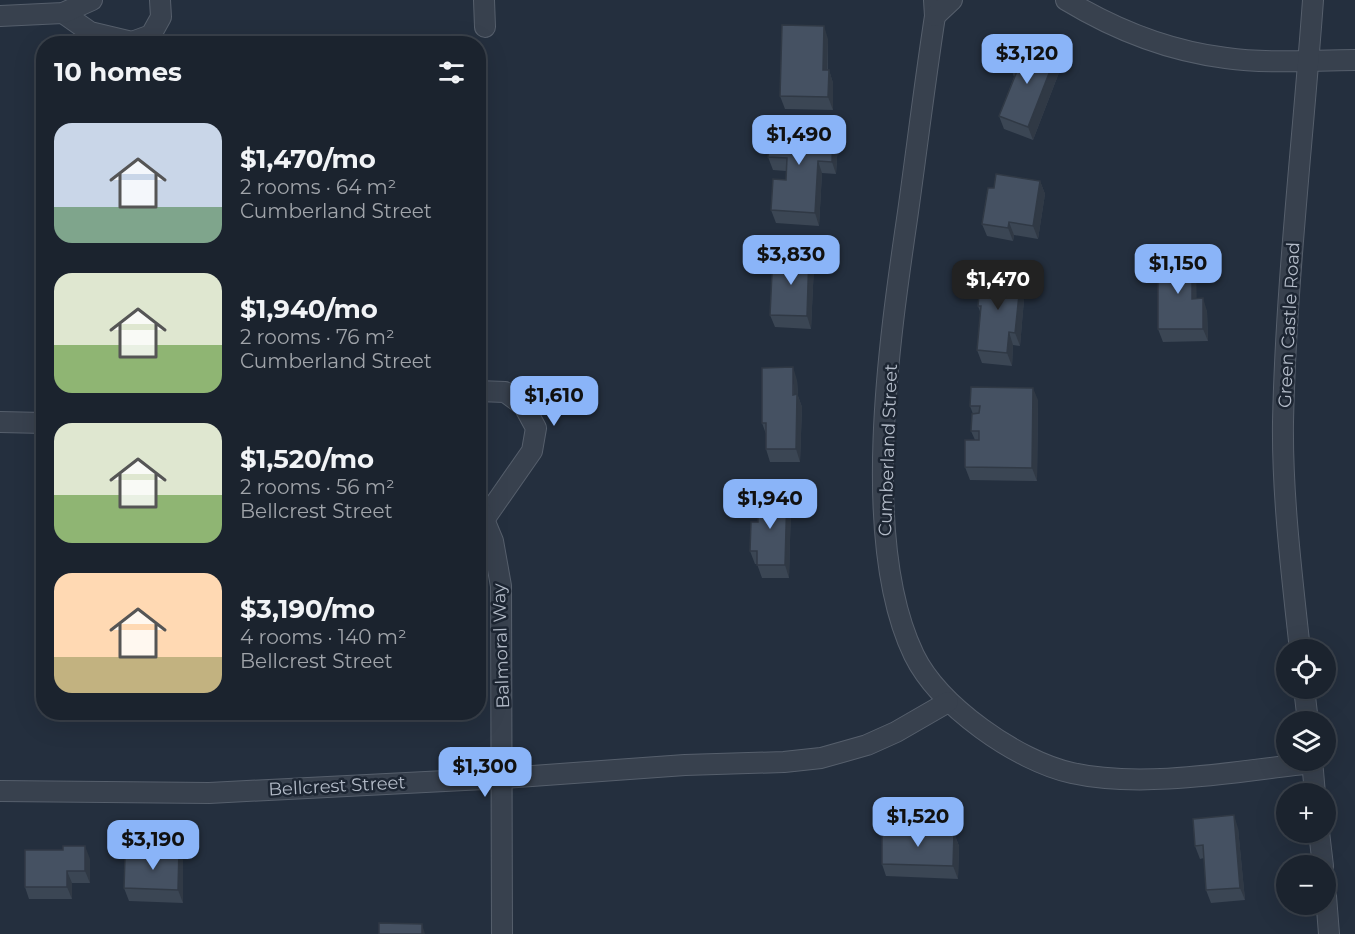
<!DOCTYPE html>
<html lang="en">
<head>
<meta charset="utf-8">
<style>
  body { margin:0; font-family:Montserrat,sans-serif; background:#282f3a; color:#f1f3f6; height:100vh; display:flex; flex-direction:column; font-size:22px; white-space:nowrap }
  * { box-sizing:border-box; margin:0 }
  p { font-size:20px; color:#a0a4aa }
  .icon { flex:none; width:33px; height:33px; fill:none; stroke:currentColor; stroke-width:2; stroke-linecap:round; stroke-linejoin:round }
  .map { position:relative; flex:1; overflow:hidden }
  .details { position:absolute; left:36px; top:36px; width:450px; height:684px; display:flex; flex-direction:column; background:#1b232e; border-radius:24px; box-shadow:0 6px 24px #0002,0 0 0 2px #39404a }
  .details>* { flex:none }
  .buttons { position:absolute; left:1276px; top:639px; display:grid; gap:12px }
  .buttons a { display:grid; place-items:center; width:60px; height:60px; border-radius:50%; background:#1b232e; box-shadow:0 6px 24px #0002,0 0 0 2px #39404a; font-size:30px }
  .price { position:absolute; translate:-50% -51px; padding:0 14px; border-radius:12px; background:#8ab4f8; color:#111; font-size:20px; line-height:39px; filter:drop-shadow(0 2px 3px #0008) }
  .price::after { content:''; position:absolute; left:50%; top:36px; width:18px; height:14px; margin-left:-9px; background:inherit; clip-path:polygon(0 0,100% 0,50% 100%) }
  .price.selected { background:#222; color:#fff }
  ul { padding:0; list-style:none }
  li { display:flex; align-items:center; gap:18px; height:150px; padding:0 18px }
  li span { display:grid; place-items:center; flex:none; width:168px; height:120px; border-radius:18px; color:#555 }
  li>.icon { margin-inline-start:auto }
  span .icon { width:72px; height:72px; fill:#fffc; stroke-width:1 }
  li b { font-size:26px }
  h2 { display:flex; justify-content:space-between; align-items:center; height:72px; padding:0 18px; font-size:26px }
  .map>svg:first-child { display:block }
</style>
</head>
<body>
<div class="map">
<svg width="1355" height="934" viewBox="0 0 1355 934">
  <rect width="100%" height="100%" fill="#242f3e"/>
  <g fill="none" stroke-linecap="round" stroke-linejoin="round">
    <!-- minor casing -->
    <g stroke="#565f6c" stroke-width="22">
      <g id="minor">
        <polyline points="484,0 485,27"/>
        <path d="M934 0 935 16C925 81 917 147 908 212 890 335 859 541 914 655 939 706 1017 761 1072 773 1144 789 1239 771 1312 763"/>
        <path d="M1066 0C1114 29 1169 51 1226 58 1267 64 1313 60 1355 60"/>
        <polyline points="63,13 90,32 132,42 151,35 161,17 160,0"/>
        <polyline points="0,16 63,13 92,0"/>
        <polyline points="935,16 952,0"/>
        <polyline points="478,391 505,392 524,406 536,428 532,451 486,517"/>
        <polyline points="0,422 44,423"/>
        <polyline points="478,505 493,541 501,586 502,934"/>
        <path d="M1300 650C1292 577 1282 495 1283 422 1286 282 1303 141 1313 0"/>
        <polyline points="1304,688 1308,722"/>
        <polyline points="1312,760 1315,794"/>
        <polyline points="0,791 209,793 504,778 685,765 784,762 821,758 867,745 896,732 948,702"/>
        <polyline points="1319,832 1323,866"/>
        <polyline points="1326,896 1329,934"/>
      </g>
    </g>
    <!-- minor -->
    <use href="#minor" stroke="#38414e" stroke-width="20"/>
  </g>
  <!-- wall -->
  <g fill="#3b4654">
    <polygon points="828,39 828,70 829,70 833,83 833,110 785,109 780,96"/>
    <polygon points="1055,58 1060,70 1033,140 1004,129 999,116 1014,77 1011,68"/>
    <polygon points="833,130 838,143 836,174 822,173 819,226 776,223 771,210 786,180 786,171 773,170 768,157"/>
    <polygon points="1040,181 1045,194 1038,239 1014,235 1013,241 987,236 982,224 994,188"/>
    <polygon points="1192,255 1196,267 1196,299 1207,311 1208,341 1163,342 1158,329"/>
    <polygon points="814,265 811,329 775,327 770,315 781,273"/>
    <polygon points="1021,276 1025,288 1020,346 1013,345 1012,366 982,363 977,350 981,314 978,306"/>
    <polygon points="797,380 798,396 802,407 800,462 770,462 766,449 766,434 762,423"/>
    <polygon points="1038,400 1037,481 970,480 965,467 975,440 971,431 973,414 970,406"/>
    <polygon points="791,505 789,578 762,578 757,564 755,564 750,551"/>
    <polygon points="1238,828 1245,900 1211,903 1206,890 1204,858 1200,859 1195,846"/>
    <polygon points="954,833 959,846 958,879 886,876 882,864"/>
    <polygon points="90,859 90,883 72,883 72,899 29,899 25,887"/>
    <polygon points="183,860 183,903 129,901 124,888"/>
  </g>
  <!-- shaded-wall -->
  <g fill="#303945">
    <polygon points="824,26 828,39 827,83 823,70"/>
    <polygon points="1055,58 1060,70 1033,140 1028,127"/>
    <polygon points="829,70 833,83 833,110 828,97"/>
    <polygon points="833,130 838,143 836,174 832,162"/>
    <polygon points="818,161 822,173 819,226 815,213"/>
    <polygon points="1040,181 1045,194 1038,239 1033,226"/>
    <polygon points="1009,222 1014,235 1013,241 1008,228"/>
    <polygon points="809,253 814,265 811,329 807,316"/>
    <polygon points="1192,255 1196,267 1197,312 1192,299"/>
    <polygon points="1021,276 1025,288 1020,346 1015,333"/>
    <polygon points="1203,298 1207,311 1208,341 1203,329"/>
    <polygon points="1009,332 1013,345 1012,366 1007,353"/>
    <polygon points="793,367 797,380 798,396 802,407 800,462 796,449"/>
    <polygon points="1033,388 1038,400 1037,481 1032,468"/>
    <polygon points="787,493 791,505 789,578 785,565"/>
    <polygon points="1234,815 1238,828 1245,900 1240,888"/>
    <polygon points="954,833 959,846 958,879 953,866"/>
    <polygon points="85,846 90,859 90,883 85,871"/>
    <polygon points="179,848 183,860 183,903 178,890"/>
    <polygon points="67,871 72,883 72,899 67,887"/>
    <polygon points="422,924 425,934 422,934"/>
  </g>
  <!-- building -->
  <g fill="#455162" stroke="#303945" stroke-width="1.5">
    <polygon points="782,25 824,26 823,70 829,70 828,97 780,96"/>
    <polygon points="1021,45 1055,58 1028,127 999,116 1017,71 1011,68"/>
    <polygon points="770,126 833,130 832,162 818,161 815,213 771,210 773,179 786,180 787,158 768,157"/>
    <polygon points="996,174 1040,181 1033,226 1009,222 1008,228 982,224 988,188 994,188"/>
    <polygon points="782,252 809,253 807,316 770,315 772,273 781,273"/>
    <polygon points="1158,255 1192,255 1192,299 1203,298 1203,329 1158,329"/>
    <polygon points="981,272 1021,276 1015,333 1009,332 1007,353 977,350 981,306 978,306"/>
    <polygon points="793,367 793,395 797,394 796,449 766,449 766,423 762,423 762,368"/>
    <polygon points="971,387 1033,388 1032,468 965,467 965,440 979,440 979,431 971,431 972,414 979,413 980,406 970,406"/>
    <polygon points="758,493 787,493 785,565 757,565 757,551 750,551 751,522 758,522"/>
    <polygon points="1234,815 1240,888 1206,890 1203,845 1195,846 1193,819"/>
    <polygon points="882,831 954,833 953,866 882,864"/>
    <polygon points="63,846 85,846 85,871 67,871 67,887 25,887 25,850 63,850"/>
    <polygon points="157,847 179,848 178,890 124,888 125,857 157,857"/>
    <polygon points="379,923 422,924 422,934 379,934"/>
  </g>
  <g text-anchor="middle" dominant-baseline="central" stroke-width="5" stroke-linejoin="round" paint-order="stroke">
    <!-- street labels -->
    <g font-size="18" fill="#b4bcc9" stroke="#1d2633">
      <text transform="translate(1289 325) rotate(-87)">Green Castle Road</text>
      <text transform="translate(888 450) rotate(-88)">Cumberland Street</text>
      <text transform="translate(501 646) rotate(-92)">Balmoral Way</text>
      <text transform="translate(337 786) rotate(-3)">Bellcrest Street</text>
    </g>
  </g>
</svg>
<div class="buttons">
<a><svg class="icon" aria-label="locate" viewBox="0 0 24 24"><circle cx="12" cy="12" r="6"/><path d="M12 2v4M12 18v4M2 12h4M18 12h4"/></svg></a>
<a><svg class="icon" aria-label="layers" viewBox="0 0 24 24"><path d="M12 4l9 5-9 5-9-5zM3 14l9 5 9-5"/></svg></a>
<a>+</a>
<a>−</a>
</div>
<b class="price" style="left:1027px;top:85px">$3,120</b>
<b class="price" style="left:799px;top:166px">$1,490</b>
<b class="price" style="left:791px;top:286px">$3,830</b>
<b class="price" style="left:1178px;top:295px">$1,150</b>
<b class="price selected" style="left:998px;top:311px">$1,470</b>
<b class="price" style="left:554px;top:427px">$1,610</b>
<b class="price" style="left:770px;top:530px">$1,940</b>
<b class="price" style="left:485px;top:798px">$1,300</b>
<b class="price" style="left:918px;top:848px">$1,520</b>
<b class="price" style="left:153px;top:871px">$3,190</b>
<section class="details">
<h2>10 homes<svg class="icon" aria-label="filters" viewBox="0 0 24 24"><path d="M4 7h16M4 17h16"/><circle cx="9" cy="7" r="2"/><circle cx="15" cy="17" r="2"/></svg></h2>
<ul>
<li><span style="background:linear-gradient(#c9d6e8 70%,#7fa58c 0)"><svg class="icon" aria-label="home" viewBox="0 0 24 24"><path d="M3 11l9-7 9 7M6 9v11h12V9"/></svg></span><div><b>$1,470/mo</b><p>2 rooms · 64 m²</p><p>Cumberland Street</p></div></li>
<li><span style="background:linear-gradient(#dfe7d0 60%,#8fb573 0)"><svg class="icon" aria-label="home" viewBox="0 0 24 24"><path d="M3 11l9-7 9 7M6 9v11h12V9"/></svg></span><div><b>$1,940/mo</b><p>2 rooms · 76 m²</p><p>Cumberland Street</p></div></li>
<li><span style="background:linear-gradient(#dfe7d0 60%,#8fb573 0)"><svg class="icon" aria-label="home" viewBox="0 0 24 24"><path d="M3 11l9-7 9 7M6 9v11h12V9"/></svg></span><div><b>$1,520/mo</b><p>2 rooms · 56 m²</p><p>Bellcrest Street</p></div></li>
<li><span style="background:linear-gradient(#ffd9b3 70%,#c2b280 0)"><svg class="icon" aria-label="home" viewBox="0 0 24 24"><path d="M3 11l9-7 9 7M6 9v11h12V9"/></svg></span><div><b>$3,190/mo</b><p>4 rooms · 140 m²</p><p>Bellcrest Street</p></div></li>
</ul>
</section>
</div>
</body>
</html>
